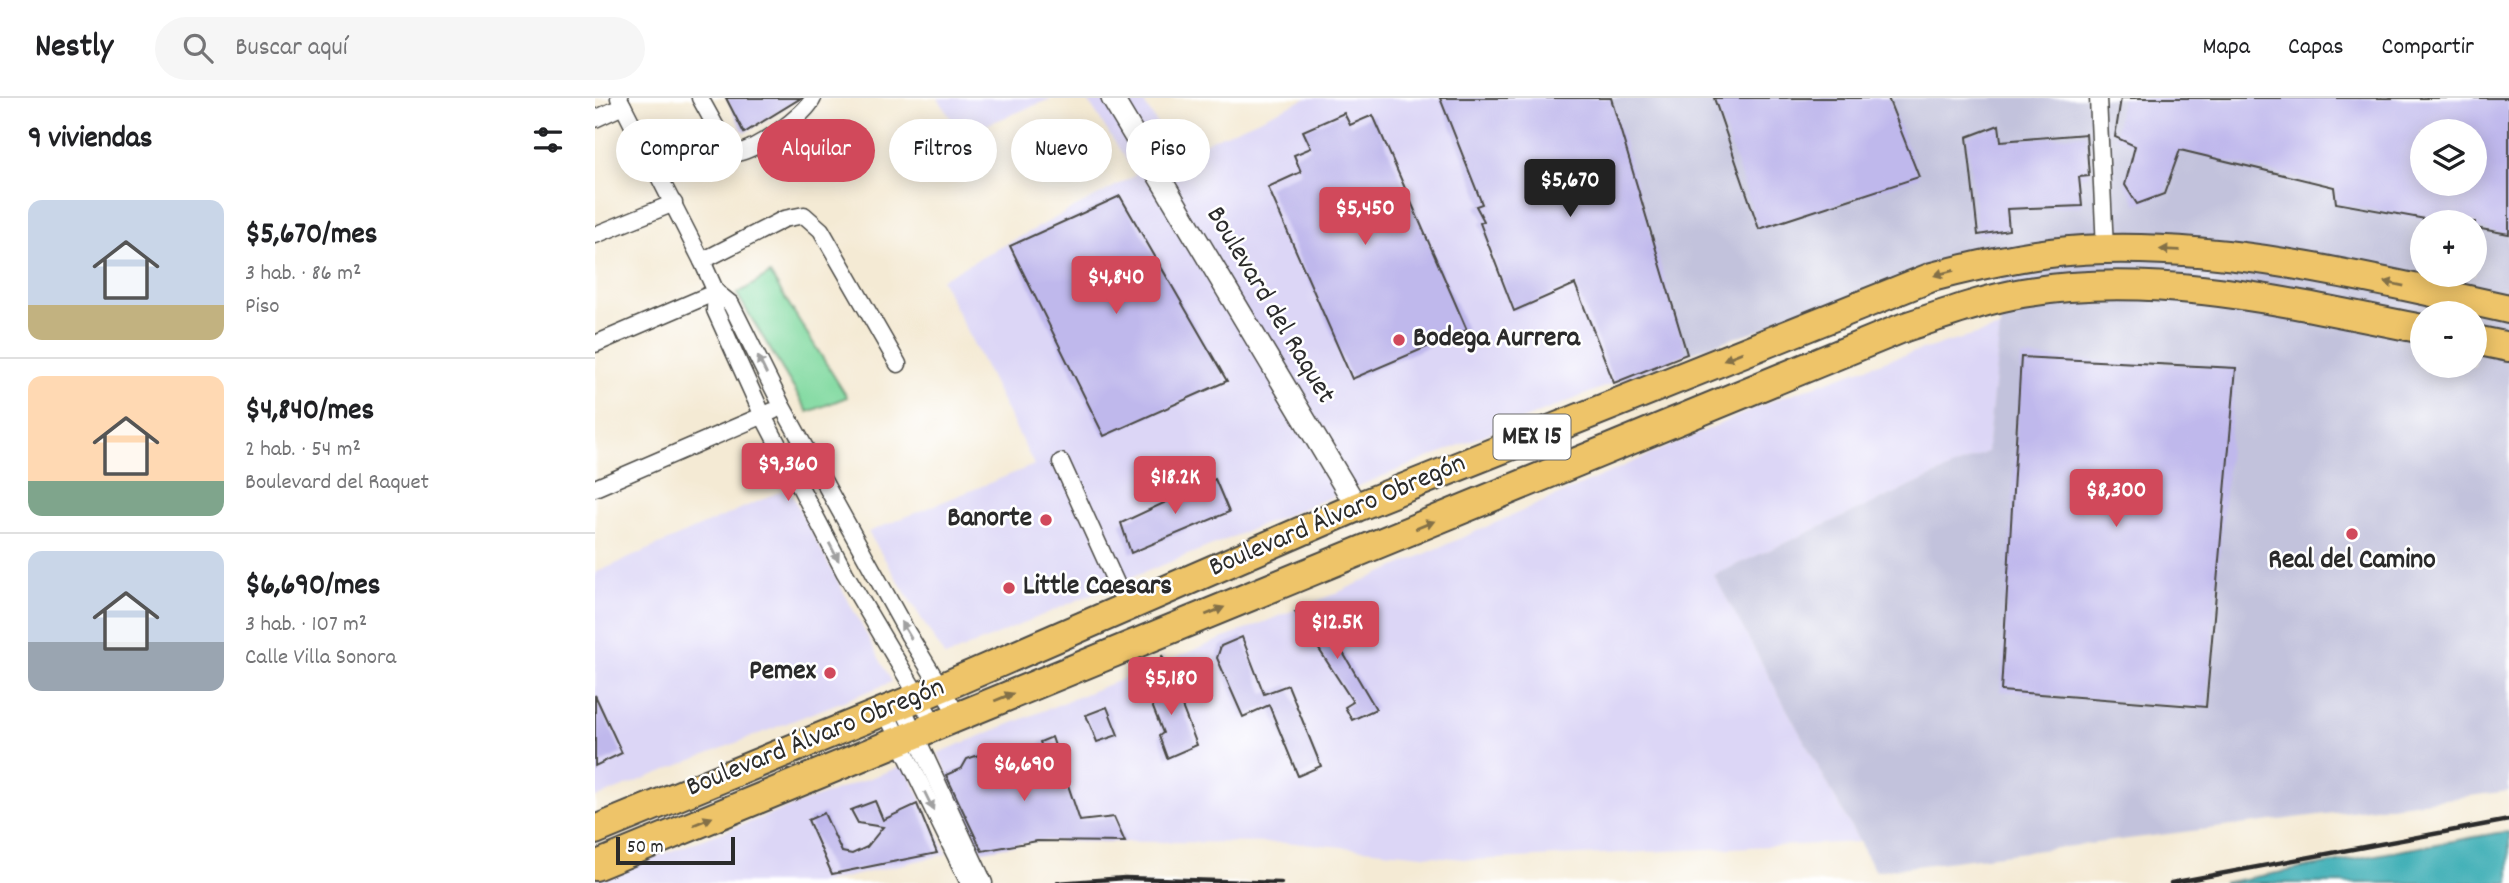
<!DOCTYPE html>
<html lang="es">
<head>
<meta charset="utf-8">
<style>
  body { margin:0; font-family:Dekko,sans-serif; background:#f6f6f6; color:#202124; height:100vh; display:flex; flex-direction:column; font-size:26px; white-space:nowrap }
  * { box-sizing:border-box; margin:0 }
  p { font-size:23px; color:#757577 }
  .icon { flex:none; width:38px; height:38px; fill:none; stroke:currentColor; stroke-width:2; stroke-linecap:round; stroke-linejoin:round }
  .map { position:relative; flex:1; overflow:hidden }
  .sheet { display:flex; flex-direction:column; background:#fff; width:595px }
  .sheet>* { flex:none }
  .hud { position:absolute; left:21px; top:21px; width:665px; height:63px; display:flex; gap:14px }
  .controls { position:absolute; left:1815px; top:21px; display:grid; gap:14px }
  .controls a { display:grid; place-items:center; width:77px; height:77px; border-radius:50%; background:#fff; box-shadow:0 4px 18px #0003; font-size:35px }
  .scale { position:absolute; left:21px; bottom:18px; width:119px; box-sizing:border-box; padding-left:7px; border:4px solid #2b2b2b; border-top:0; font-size:19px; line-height:24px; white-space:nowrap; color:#2b2b2b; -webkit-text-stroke:5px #fff; paint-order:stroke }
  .price { position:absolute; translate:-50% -60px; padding:0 16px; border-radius:7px; background:#d1495b; color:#fff; font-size:23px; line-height:46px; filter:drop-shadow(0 2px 4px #0008) }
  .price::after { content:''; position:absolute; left:50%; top:42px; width:21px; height:16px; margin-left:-10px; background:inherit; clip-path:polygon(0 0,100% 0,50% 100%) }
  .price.selected { background:#222; color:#fff }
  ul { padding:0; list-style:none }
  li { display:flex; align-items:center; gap:21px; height:175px; padding:0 28px }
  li+li { border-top:2px solid #e0e0e0 }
  li span { display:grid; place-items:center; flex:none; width:196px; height:140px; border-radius:14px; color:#555 }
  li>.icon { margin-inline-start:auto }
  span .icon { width:84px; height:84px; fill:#fffc; stroke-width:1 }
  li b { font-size:30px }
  h2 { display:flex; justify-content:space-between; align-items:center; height:84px; padding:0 28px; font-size:30px }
  .chip { padding:0 24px; border-radius:32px; background:#fff; box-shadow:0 4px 18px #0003; font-size:24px; line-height:63px }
  .chip.selected { background:#d1495b; color:#fff }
  header { display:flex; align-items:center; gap:42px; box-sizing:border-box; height:98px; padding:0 35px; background:#fff; border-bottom:2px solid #e0e0e0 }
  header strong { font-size:33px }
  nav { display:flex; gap:38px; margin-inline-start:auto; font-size:24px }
  .search { width:490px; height:63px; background:#f6f6f6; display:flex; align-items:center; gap:18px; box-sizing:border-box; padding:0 24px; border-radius:38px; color:#757577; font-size:26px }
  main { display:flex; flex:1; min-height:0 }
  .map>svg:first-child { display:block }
</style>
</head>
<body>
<header>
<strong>Nestly</strong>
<div class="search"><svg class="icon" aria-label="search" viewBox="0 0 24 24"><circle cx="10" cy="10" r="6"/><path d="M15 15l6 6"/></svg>Buscar aquí</div>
<nav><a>Mapa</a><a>Capas</a><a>Compartir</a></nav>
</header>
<main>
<section class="sheet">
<h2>9 viviendas<svg class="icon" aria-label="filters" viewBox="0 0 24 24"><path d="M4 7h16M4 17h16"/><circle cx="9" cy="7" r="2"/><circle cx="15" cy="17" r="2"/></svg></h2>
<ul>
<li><span style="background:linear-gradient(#c9d6e8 75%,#c2b280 0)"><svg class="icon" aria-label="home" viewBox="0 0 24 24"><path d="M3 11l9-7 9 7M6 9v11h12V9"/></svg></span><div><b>$5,670/mes</b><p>3 hab. · 86 m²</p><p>Piso</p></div></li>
<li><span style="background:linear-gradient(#ffd9b3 75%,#7fa58c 0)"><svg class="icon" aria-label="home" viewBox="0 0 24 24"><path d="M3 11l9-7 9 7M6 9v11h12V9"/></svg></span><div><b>$4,840/mes</b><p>2 hab. · 54 m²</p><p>Boulevard del Raquet</p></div></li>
<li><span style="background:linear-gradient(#c9d6e8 65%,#9aa5b1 0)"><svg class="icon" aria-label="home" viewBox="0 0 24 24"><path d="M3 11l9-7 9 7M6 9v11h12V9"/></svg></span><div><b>$6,690/mes</b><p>3 hab. · 107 m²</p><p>Calle Villa Sonora</p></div></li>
</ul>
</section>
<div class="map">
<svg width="1914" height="785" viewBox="0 0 1914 785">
  <rect width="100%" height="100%" fill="#fff"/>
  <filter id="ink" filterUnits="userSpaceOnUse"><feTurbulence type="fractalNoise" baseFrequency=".0143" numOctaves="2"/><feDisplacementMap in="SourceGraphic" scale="14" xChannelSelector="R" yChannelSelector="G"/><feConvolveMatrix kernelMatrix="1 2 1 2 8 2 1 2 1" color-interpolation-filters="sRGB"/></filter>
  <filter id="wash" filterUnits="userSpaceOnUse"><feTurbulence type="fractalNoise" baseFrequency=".00686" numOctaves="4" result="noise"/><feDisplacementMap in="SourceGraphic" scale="28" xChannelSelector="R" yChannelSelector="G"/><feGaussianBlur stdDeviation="1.57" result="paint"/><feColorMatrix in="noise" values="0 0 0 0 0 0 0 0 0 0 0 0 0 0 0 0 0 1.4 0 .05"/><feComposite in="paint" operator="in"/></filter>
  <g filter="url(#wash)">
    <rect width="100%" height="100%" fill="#f4ead4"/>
    <!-- built -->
    <g fill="#dcd6f6">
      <polygon points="343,0 458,0 366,37"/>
      <polygon points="491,0 546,0 582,57 712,0 908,0 1019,285 506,492 350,559 273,434 439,367 346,181 541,77"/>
      <polygon points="1405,230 1392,354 1119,477 1264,744 879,762 707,745 442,743 387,753 343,655 739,496 1179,302 1298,260"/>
      <polygon points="193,390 297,584 0,700 0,475"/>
      <polygon points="310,667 352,756 226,785 0,785 0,781"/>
    </g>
    <!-- industrial -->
    <path fill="#c2c2dc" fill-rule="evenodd" d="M1016 0H1914V693L1280 773 1119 477 1392 354 1405 230V150L1092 256ZM1827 33H1880V86H1827ZM1827 124H1880V177H1827ZM1827 215H1880V268H1827Z"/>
    <!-- green -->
    <polygon fill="#7fd99f" stroke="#558265" stroke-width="2" points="175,176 252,299 213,314 142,196"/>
    <!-- water -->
    <polygon fill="#3caeb5" stroke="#346c70" stroke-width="2" points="1914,734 1914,785 1627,785 1902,735"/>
    <g id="blocks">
      <!-- building -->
      <g fill="#bfb8ec" fill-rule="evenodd">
        <polygon points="131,0 206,0 149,35"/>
        <polygon points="845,0 1016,0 1092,256 1019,285 980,186 919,213 885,125 889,123 881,108 887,106"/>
        <polygon points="1119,0 1293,0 1324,79 1164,131"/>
        <path d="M1526 0H1914V136L1880 130V124H1847L1741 105 1739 89 1585 52 1569 96 1542 106 1530 87 1540 48 1520 39ZM1827 33H1880V86H1827Z"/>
        <polygon points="749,15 755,27 778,17 872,232 757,281 673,89 706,74 699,57 716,50 708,33"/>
        <polygon points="1404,27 1406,43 1491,36 1494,78 1484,79 1487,108 1412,111 1414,132 1383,137 1372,39"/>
        <polygon points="525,98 632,283 509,338 415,148"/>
        <polygon points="1426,259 1641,270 1611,609 1406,593"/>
        <polygon points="620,381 634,414 536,455 526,425"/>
        <polygon points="720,507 781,611 757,622 750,609 758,604 700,514"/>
        <polygon points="647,539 669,596 693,587 726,668 703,678 674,607 648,619 622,560 626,548"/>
        <polygon points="567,557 602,647 572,660 564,638 568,635 555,602 559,599 556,591 566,587"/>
        <polygon points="0,597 27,655 0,668"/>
        <polygon points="512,609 523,637 502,644 491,617"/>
        <polygon points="457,639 485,723 519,719 530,744 442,743 387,753 351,677 367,670 372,661 392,654 400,673 449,654 445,644"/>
        <polygon points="280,703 288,722 322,706 342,755 237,776 213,722 229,715 247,754 257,756 272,749 288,729 263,725 256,712"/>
      </g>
    </g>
  </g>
  <g filter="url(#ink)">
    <use href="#blocks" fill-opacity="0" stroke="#494844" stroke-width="2"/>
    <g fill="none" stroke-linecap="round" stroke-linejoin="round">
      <!-- minor casing -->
      <g stroke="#494844" stroke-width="19">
        <g id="minor">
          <polyline points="24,0 107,163 121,194 120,212 168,318 250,475 340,627"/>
          <path d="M105 0 132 49 140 55C159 54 211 17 218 0"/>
          <polyline points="1503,0 1510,151"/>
          <polyline points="0,21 28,8"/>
          <polyline points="0,137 79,105"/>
          <polyline points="107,163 189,121 209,117 226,132 303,266"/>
          <polyline points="121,194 136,206 187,308 313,536 363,618"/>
          <polyline points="0,246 121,194"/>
          <polyline points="466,364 531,507"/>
          <polyline points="0,390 178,313"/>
          <polyline points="306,606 389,785"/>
          <polyline points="290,613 374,785"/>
        </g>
      </g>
      <!-- tertiary casing -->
      <g stroke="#494844" stroke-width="24">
        <polyline id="tertiary" points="517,0 762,409"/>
      </g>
      <!-- trunk casing -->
      <g stroke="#494844" stroke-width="32">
        <g id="trunk">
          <polyline points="1880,242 1914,249"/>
          <path d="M0 732 348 589 762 409 1337 179C1394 164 1451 152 1510 151 1647 148 1782 182 1914 211"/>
          <path d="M0 768 1310 229C1348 217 1387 202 1427 195 1562 172 1696 205 1827 231"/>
        </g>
      </g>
      <!-- minor -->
      <use href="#minor" stroke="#fff" stroke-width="16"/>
      <!-- tertiary -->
      <use href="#tertiary" stroke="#fff" stroke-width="21"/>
      <!-- trunk -->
      <use href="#trunk" stroke="#eec469" stroke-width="28"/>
      <!-- rail -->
      <g stroke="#2b2b2b" stroke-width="4.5">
        <polyline points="463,785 530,780 686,785"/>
        <polyline points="1576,785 1914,722"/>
      </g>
    </g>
    <!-- one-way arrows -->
    <defs><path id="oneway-solid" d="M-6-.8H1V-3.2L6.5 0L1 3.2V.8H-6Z" transform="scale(1.75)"/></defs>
    <g fill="#837047">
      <use href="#oneway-solid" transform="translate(1575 152) rotate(-178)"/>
      <use href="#oneway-solid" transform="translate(1349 175) rotate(165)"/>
      <use href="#oneway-solid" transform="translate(1799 186) rotate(-168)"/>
      <use href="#oneway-solid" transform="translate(1138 258) rotate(158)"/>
      <use href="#oneway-solid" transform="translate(830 427) rotate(-22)"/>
      <use href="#oneway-solid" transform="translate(620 513) rotate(-22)"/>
      <use href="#oneway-solid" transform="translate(409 599) rotate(-22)"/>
      <use href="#oneway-solid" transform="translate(108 723) rotate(-22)"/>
    </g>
    <g fill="#a0a0a0">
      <use href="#oneway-solid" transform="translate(167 267) rotate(-116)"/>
      <use href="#oneway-solid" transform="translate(239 454) rotate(62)"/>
      <use href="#oneway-solid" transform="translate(311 532) rotate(-121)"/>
      <use href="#oneway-solid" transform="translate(334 703) rotate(64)"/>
    </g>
  </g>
  <!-- markers -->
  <g fill="#d1495b" stroke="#fff" stroke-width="2.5">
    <circle cx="804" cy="242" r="7"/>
    <circle cx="451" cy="422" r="7"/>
    <circle cx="1757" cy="436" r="7"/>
    <circle cx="414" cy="490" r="7"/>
    <circle cx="235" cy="575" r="7"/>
  </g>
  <g text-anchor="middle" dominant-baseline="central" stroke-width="5" stroke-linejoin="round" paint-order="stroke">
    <!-- shield labels -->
    <rect fill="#fff" stroke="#6b6b6b" stroke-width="2" x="898.5" y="316.5" width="77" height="45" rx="5"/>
    <g font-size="26" font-weight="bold" fill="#2b2b2b">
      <text x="937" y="339">MEX 15</text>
    </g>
    <!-- street labels -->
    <g font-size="28" fill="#2b2b2b" stroke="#fff">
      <text transform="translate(674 208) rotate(59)">Boulevard del Raquet</text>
      <text transform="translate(743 419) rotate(-23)">Boulevard Álvaro Obregón</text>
      <text transform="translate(221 641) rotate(-22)">Boulevard Álvaro Obregón</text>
    </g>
    <!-- poi labels -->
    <g font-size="28" font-weight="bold" fill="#2b2b2b" stroke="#fff" text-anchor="start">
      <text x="818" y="242">Bodega Aurrera</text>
      <text x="437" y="422" text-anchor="end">Banorte</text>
      <text x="1757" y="464" text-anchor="middle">Real del Camino</text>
      <text x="428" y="490">Little Caesars</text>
      <text x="221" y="575" text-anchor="end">Pemex</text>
    </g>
  </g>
</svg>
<div class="controls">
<a><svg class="icon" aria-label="layers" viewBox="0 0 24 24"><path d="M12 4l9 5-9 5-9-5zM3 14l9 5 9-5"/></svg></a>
<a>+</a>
<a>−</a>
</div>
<div class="scale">50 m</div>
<b class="price selected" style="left:975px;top:121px">$5,670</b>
<b class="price" style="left:770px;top:149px">$5,450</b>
<b class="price" style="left:521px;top:218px">$4,840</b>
<b class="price" style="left:193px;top:405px">$9,360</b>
<b class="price" style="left:580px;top:418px">$18.2K</b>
<b class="price" style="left:1521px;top:431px">$8,300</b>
<b class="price" style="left:742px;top:563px">$12.5K</b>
<b class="price" style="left:576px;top:619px">$5,180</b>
<b class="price" style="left:429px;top:705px">$6,690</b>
<div class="hud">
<a class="chip">Comprar</a>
<a class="chip selected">Alquilar</a>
<a class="chip">Filtros</a>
<a class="chip">Nuevo</a>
<a class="chip">Piso</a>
</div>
</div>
</main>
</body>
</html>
